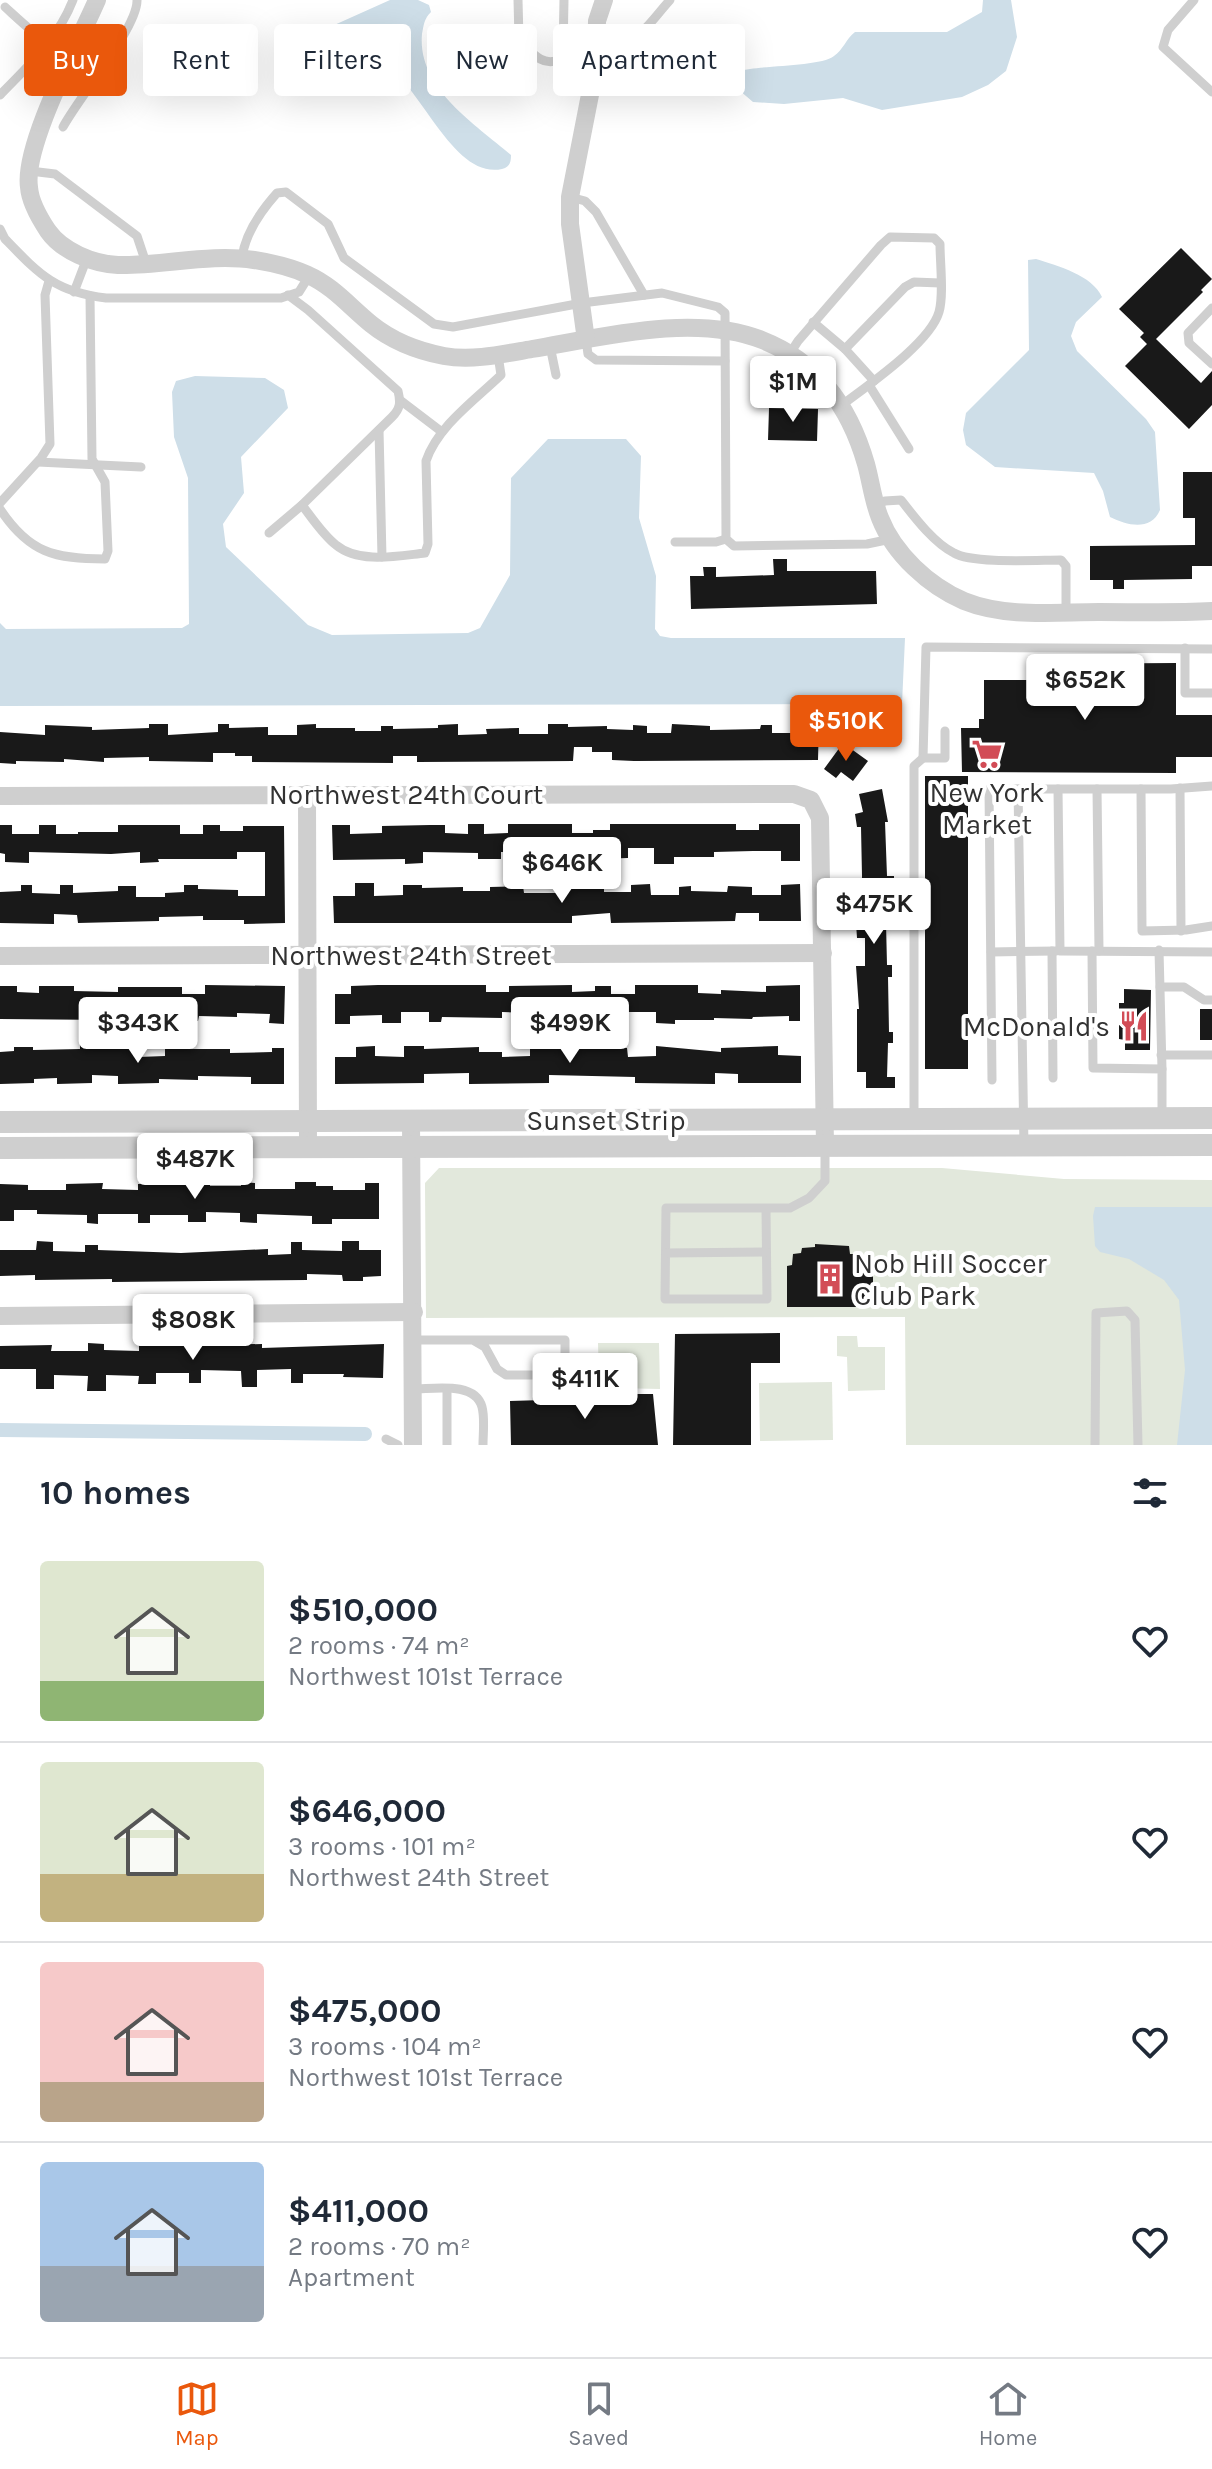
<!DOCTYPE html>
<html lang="en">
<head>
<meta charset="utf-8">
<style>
  body { margin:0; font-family:Karla,sans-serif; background:#f2f2f3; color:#1f2937; height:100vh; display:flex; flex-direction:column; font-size:30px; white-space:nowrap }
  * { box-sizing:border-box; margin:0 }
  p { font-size:26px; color:#747a83 }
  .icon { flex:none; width:44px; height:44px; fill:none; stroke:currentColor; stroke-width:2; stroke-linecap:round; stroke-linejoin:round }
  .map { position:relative; height:1445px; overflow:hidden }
  .drawer { display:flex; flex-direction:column; background:#fff; flex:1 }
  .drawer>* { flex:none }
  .hud { position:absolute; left:24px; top:24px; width:800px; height:72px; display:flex; gap:16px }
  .price { position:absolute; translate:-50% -68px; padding:0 18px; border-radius:8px; background:#fff; color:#222; font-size:26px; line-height:52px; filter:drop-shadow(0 2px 4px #0008) }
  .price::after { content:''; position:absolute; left:50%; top:48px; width:24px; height:18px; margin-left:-12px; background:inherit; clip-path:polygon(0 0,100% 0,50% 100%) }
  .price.current { background:#ea580c; color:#fff }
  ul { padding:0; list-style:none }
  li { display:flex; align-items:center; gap:24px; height:200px; padding:0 40px }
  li+li { border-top:2px solid #e0e1e3 }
  li span { display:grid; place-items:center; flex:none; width:224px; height:160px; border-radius:8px; color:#555 }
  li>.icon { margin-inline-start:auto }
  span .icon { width:96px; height:96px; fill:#fffc; stroke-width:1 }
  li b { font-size:34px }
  h2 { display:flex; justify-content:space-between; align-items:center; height:96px; padding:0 40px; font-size:34px }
  .pill { padding:0 28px; border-radius:8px; background:#fff; box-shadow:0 8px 32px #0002; font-size:28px; line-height:72px }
  .pill.current { background:#ea580c; color:#fff }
  .tabs { display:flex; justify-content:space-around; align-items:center; height:112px; border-top:2px solid #e0e1e3; background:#fff; font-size:22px; color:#747a83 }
  .tabs a { display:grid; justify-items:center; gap:4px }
  .tabs .current { color:#ea580c }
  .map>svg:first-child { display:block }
</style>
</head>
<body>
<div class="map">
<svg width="1212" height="1445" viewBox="0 0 1212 1445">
  <rect width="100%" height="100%" fill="#fff"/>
  <!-- green -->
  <g fill="#e2e8dc">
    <polygon points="439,1168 942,1168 1064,1179 1212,1180 1212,1445 906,1445 905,1317 426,1318 425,1183"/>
    <polygon points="837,1336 857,1336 858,1347 885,1347 885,1390 848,1391 847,1357 837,1356"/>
    <polygon points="598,1343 659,1343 660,1389 613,1388 599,1376"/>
    <polygon points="832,1382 833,1440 760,1441 759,1383"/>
  </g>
  <!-- water -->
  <g fill="#cedee8">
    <path d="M390 0H418L429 5 431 12C424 19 424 24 422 34 417 88 475 124 511 155 511 162 510 167 502 169 452 180 420 81 377 57 357 46 338 53 316 56L311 51 312 35Z"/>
    <path d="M983 0H1011L1017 37 1006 71 988 85 962 97 882 110 843 98 784 104 753 102 739 90V71C761 65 820 67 834 56 843 50 846 39 855 32H947L982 12Z"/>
    <path d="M1036 259C1058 266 1092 275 1102 297L1076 322 1071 336 1077 351 1146 419 1155 432 1160 510C1151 531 1128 526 1110 517L1103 491 1094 473 995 467 966 445 963 430 966 413 1029 350 1028 260Z"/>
    <polygon points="195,376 265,378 284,390 288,408 241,457 244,493 223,524 226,547 308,625 332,635 468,633 480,628 510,575 511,478 548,439 626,439 641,456 639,518 656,576 655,629 660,636 671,638 905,638 902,704 0,706 0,623 6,629 182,628 189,624 188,478 174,437 172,392 176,381"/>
    <polygon points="1095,1207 1212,1207 1212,1445 1177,1445 1185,1370 1179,1300 1164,1280 1129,1259 1100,1252 1095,1246 1093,1216"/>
  </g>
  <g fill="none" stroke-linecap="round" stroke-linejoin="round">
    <!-- canal -->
    <polyline stroke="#cedee8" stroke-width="14" points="0,1430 365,1434"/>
  </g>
  <!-- building -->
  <g fill="#191919">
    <polygon points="1181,248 1212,279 1201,290 1203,292 1156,339 1201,383 1212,371 1212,405 1189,429 1125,366 1147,344 1140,337 1144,333 1119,309"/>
    <polygon points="769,408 818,409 817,441 768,440"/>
    <polygon points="1183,472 1212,472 1212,566 1192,566 1192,579 1124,580 1124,589 1113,589 1113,580 1090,580 1090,546 1195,545 1195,518 1183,518"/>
    <polygon points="773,559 787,559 787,571 876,571 877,604 691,609 690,576 704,576 703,567 716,567 716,577 774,575"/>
    <polygon points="1176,663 1176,715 1212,715 1212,757 1176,757 1176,773 962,772 961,728 979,728 979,719 984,719 984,680 1033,680 1034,664"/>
    <polygon points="800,719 819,720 818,760 634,761 612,760 612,752 592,752 592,747 574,747 573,761 417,762 417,756 393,756 393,763 252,762 252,756 235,756 235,753 213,753 213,762 149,761 149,757 104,758 104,762 64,759 64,762 16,761 16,764 0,763 0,732 45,735 45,725 92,727 92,730 149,728 149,724 168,724 168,735 218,732 218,724 229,724 229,728 268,727 268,735 297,735 297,725 316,724 316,728 355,728 355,731 381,731 381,726 393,726 393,729 438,728 438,725 458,724 458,735 487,734 486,729 519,728 519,734 548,734 548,724 568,724 568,727 607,726 607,729 633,730 633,725 647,726 647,733 671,733 672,724 710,726 710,730 760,729 761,725 772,725 772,733 800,733"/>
    <polygon points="843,743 868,761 853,781 841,772 836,778 824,769"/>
    <rect x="925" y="776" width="43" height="293"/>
    <polygon points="882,789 888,822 885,822 887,876 894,876 894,894 883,894 883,923 886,923 887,965 892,965 892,977 888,977 889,1032 893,1032 893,1043 888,1043 887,1077 895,1077 895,1088 866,1088 866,1072 857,1072 857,1009 859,1009 856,966 865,966 865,938 857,938 856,923 861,923 862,876 861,827 857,827 855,814 863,812 859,794"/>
    <polygon points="468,824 484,824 484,834 508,833 508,824 572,824 572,833 593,833 593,830 610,830 610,824 736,824 736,830 759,830 759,824 800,824 800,861 781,861 781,851 753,851 714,852 714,857 674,857 674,864 654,864 654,848 628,848 628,858 594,859 594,854 548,853 548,862 529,861 529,852 501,852 501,859 478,859 478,853 423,852 423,863 405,864 405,859 333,860 332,825 350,825 350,834 382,833 382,826 430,825 445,825 445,833 468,834"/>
    <polygon points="0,825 12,825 12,834 39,834 39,825 56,825 56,834 78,834 78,832 118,832 118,825 180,825 180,834 203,834 203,825 220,825 220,831 243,831 243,826 284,826 285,923 244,924 244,920 203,920 203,916 159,917 159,921 78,923 77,915 54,914 54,924 0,923 0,892 21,891 21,885 32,885 32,893 60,894 60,885 73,885 73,893 118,891 118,886 136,886 136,897 165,897 165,893 184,892 184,885 198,885 198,889 238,890 238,896 265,896 265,852 237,852 237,859 158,859 159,862 140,863 140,852 111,854 29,852 29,863 5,862 5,854 0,853"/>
    <polygon points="593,881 604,881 604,892 631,892 631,885 650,884 651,895 679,895 679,887 691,886 691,891 727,892 728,886 752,887 752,895 781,895 781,885 800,884 801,921 759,921 759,913 736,913 735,921 611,923 610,913 572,916 572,923 334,923 333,896 355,896 355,883 374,883 374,896 403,895 403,885 422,885 422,888 463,887 463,891 490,891 490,887 523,886 524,893 556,893 556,887 593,888"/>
    <polygon points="205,985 285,986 284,1024 269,1023 270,1014 237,1013 237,1017 199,1016 198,1021 159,1020 159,1024 140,1024 140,1014 112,1013 111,1020 0,1019 0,986 17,986 17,992 39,993 39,986 74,986 74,991 118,992 118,987 182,987 182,994 205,994"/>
    <polygon points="378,985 486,985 486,992 509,992 509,986 572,985 572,992 595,991 595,986 611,986 611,994 635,994 635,985 698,985 698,993 721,994 721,990 766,992 766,986 800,985 800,1021 789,1021 789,1016 753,1017 752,1019 714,1018 714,1020 675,1020 675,1024 656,1023 656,1012 628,1012 628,1014 590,1014 590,1019 549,1019 548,1023 529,1022 530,1013 502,1012 502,1018 442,1017 441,1022 429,1022 429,1012 401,1012 401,1023 382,1023 382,1015 350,1016 350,1024 335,1024 335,994 351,994 351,986"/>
    <polygon points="1124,989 1151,990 1150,1050 1125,1050 1125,1040 1119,1039 1119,1003 1124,1003"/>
    <rect x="1200" y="1009" width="12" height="31"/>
    <polygon points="80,1045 137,1047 138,1057 165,1056 165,1049 230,1049 230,1053 272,1052 272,1048 284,1048 284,1084 251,1084 251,1077 198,1076 198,1080 159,1079 159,1083 118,1084 118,1076 92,1075 92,1083 57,1084 57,1078 34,1079 34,1083 0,1084 0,1052 14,1051 14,1047 33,1047 33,1050 80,1049"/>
    <polygon points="375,1046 375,1056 404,1057 404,1046 424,1046 424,1049 479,1047 479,1052 502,1052 502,1057 530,1056 530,1046 627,1048 628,1057 656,1056 656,1046 721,1052 721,1048 778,1046 778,1055 801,1056 801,1083 738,1083 738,1074 715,1073 715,1084 635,1083 635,1077 549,1075 549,1083 469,1084 469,1073 424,1074 424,1083 335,1084 335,1057 356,1057 356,1047"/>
    <polygon points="241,1182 255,1183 255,1189 295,1189 295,1182 316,1182 316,1186 333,1186 333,1190 365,1190 365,1183 379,1183 379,1219 332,1219 332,1224 312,1224 312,1216 257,1214 257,1223 240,1222 240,1213 206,1212 206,1222 188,1222 188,1215 150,1215 150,1223 138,1223 138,1214 98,1214 98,1224 87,1223 87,1215 37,1214 37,1210 14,1210 14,1221 0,1221 0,1184 28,1185 28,1190 66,1190 66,1184 103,1183 102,1189 138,1190 138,1184 210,1183 210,1186 241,1186"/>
    <polygon points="37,1241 53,1242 53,1251 85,1252 85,1245 98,1245 98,1250 181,1253 268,1249 268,1255 291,1254 291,1242 302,1242 302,1250 342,1251 342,1241 359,1241 359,1250 381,1250 381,1276 363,1277 363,1281 343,1281 342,1275 307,1274 307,1280 112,1282 112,1279 35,1280 35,1275 0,1276 0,1250 36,1250"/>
    <polygon points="815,1244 849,1246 850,1254 859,1254 859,1264 873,1266 873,1292 866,1292 866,1301 857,1301 856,1307 787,1307 787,1266 792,1265 793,1254 801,1253 802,1248 815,1247"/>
    <polygon points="780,1333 780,1363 751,1363 751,1445 673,1445 675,1334"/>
    <polygon points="88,1343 104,1344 104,1350 139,1351 139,1346 262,1344 262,1348 384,1344 383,1378 343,1377 344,1374 303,1374 303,1383 291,1383 291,1369 257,1370 257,1387 242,1387 241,1371 201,1370 201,1383 189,1383 189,1373 156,1373 156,1384 138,1384 139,1376 106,1375 106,1391 87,1391 88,1376 54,1375 54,1389 36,1389 36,1369 0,1369 0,1346 52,1345 51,1351 88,1351"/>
    <polygon points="612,1394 653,1394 658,1445 511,1445 510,1401 609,1398"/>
  </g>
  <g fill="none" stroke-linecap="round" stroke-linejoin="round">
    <!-- service -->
    <g stroke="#cfcfcf" stroke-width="9">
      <path d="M518 0 519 39C532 52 541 67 559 60L563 52 564 0"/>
      <polyline points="1194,0 1168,30 1163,47 1212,92"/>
      <path d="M5 7C38 37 56 55 99 71"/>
      <path d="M597 42C640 45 644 29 670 0"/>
      <path d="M0 95C29 65 58 39 73 0"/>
      <path d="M63 127C79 97 138 27 137 0"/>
      <polyline points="30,171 55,174 137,236 146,263"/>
      <polyline points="570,197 585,201 596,212 644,295"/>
      <path d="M0 229 5 239C39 274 55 292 106 298H281L299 292 309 276"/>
      <path d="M242 258C245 234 260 212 277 193L286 192 328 224 344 258 434 324 453 327 582 303 662 293 718 307 725 313 726 539 734 546 867 544 891 539"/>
      <polyline points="74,292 87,258"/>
      <polyline points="1212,308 1188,333 1189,343 1212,364"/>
      <polyline points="813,322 845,349 874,381"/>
      <polyline points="586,340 588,354 596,360 725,361"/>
      <polyline points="550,346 556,375"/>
      <polyline points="845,349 905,287 914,282 940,283"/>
      <polyline points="869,385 909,449"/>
      <polyline points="400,400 442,432"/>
      <path d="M774 402 776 375 798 341 881 245 890 237 934 238 940 244C940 263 944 295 939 312 930 343 868 385 842 405"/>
      <polyline points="379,430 382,557"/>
      <polyline points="38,462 141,467"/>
      <polyline points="0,503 41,458 50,444 45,295 49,281"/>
      <path d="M302 505C312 518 323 535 336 545 359 564 397 556 425 553L428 544 426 461C438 426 474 401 501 375L498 355"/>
      <path d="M875 505 885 501 901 500C915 518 934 543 954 553 973 564 1037 560 1061 560L1066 566V612"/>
      <path d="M0 509C29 553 55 559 105 559L108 551 105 482 92 459 90 296"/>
      <path d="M269 533 302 505 392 417C400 409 401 403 398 391L308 310 288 295"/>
      <polyline points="675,542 716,542 726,539"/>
      <polyline points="1185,648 1185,693 1212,693"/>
      <polyline points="945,731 945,758 923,758 926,647 1212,649"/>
      <polyline points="1180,788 1181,931"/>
      <polyline points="1018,789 1024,1146"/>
      <polyline points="1058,789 1060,951 1212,952"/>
      <polyline points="1097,789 1099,951"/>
      <polyline points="1141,789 1142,931 1186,930 1212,926"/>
      <polyline points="1159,950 1162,1069"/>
      <polyline points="1052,951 1053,1078"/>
      <polyline points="1092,951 1093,1068 1162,1069 1162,1118"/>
      <polyline points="991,952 1056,951"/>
      <polyline points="1160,987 1184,987 1204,1000 1212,1000"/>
      <polyline points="1161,1055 1212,1055"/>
      <polyline points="992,1080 989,789 1171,789 1212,786"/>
      <polyline points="914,1117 914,766 923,758"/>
      <polyline points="766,1208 767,1299 665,1299 666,1208 790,1208 809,1198 825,1181 825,1146"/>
      <polyline points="666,1253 766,1252"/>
      <polyline points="414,1340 473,1340 485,1347 497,1369 506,1375 565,1375 565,1340 473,1340"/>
      <path d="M413 1389C434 1389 475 1381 482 1407 485 1418 483 1433 483 1445"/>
      <polyline points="447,1389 447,1445"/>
      <polyline points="386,1439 398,1445"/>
      <polyline points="1095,1445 1096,1313 1127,1311 1135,1320 1138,1445"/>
    </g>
    <!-- minor -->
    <g stroke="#cfcfcf" stroke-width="18">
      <path d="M97 0C79 42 23 145 29 187 30 202 40 219 48 231 62 251 93 264 118 265 163 266 210 253 254 260 273 263 291 267 308 275 333 286 350 307 371 324 392 341 418 351 444 356 473 361 503 354 532 349 602 337 695 313 762 340 818 362 850 408 866 464 871 482 873 501 880 518 894 554 929 586 964 601 1006 618 1056 612 1099 612 1137 612 1175 613 1212 611"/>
      <polyline points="586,340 570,224 570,197 596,64 597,21 604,0"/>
      <polyline points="307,794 308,1147"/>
      <polyline points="0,796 794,794 811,800 820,818 825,1146"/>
      <polyline points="0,956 823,953"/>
      <polyline points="411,1120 413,1445"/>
      <polyline points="0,1316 414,1312"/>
    </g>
    <!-- tertiary -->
    <g stroke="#cfcfcf" stroke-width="22">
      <polyline points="0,1122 1212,1118"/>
      <polyline points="0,1148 1212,1145"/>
    </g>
  </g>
  <!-- icons -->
  <defs>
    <g id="supermarket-bare" transform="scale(2.4)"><path d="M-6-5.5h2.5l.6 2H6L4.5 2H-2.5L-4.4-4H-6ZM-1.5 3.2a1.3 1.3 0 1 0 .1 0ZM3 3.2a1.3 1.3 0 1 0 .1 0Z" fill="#d24c56" stroke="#fff" stroke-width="2.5" paint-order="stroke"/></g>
    <g id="restaurant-bare" transform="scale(2.4)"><path d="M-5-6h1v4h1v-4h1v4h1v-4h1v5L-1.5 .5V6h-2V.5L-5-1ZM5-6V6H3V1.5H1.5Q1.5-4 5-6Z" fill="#d24c56" stroke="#fff" stroke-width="2.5" paint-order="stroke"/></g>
    <g id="building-bare" transform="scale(2.4)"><path d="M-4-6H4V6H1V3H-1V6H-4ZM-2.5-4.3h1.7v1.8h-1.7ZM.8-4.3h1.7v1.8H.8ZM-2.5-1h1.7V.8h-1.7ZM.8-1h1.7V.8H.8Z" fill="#d24c56" stroke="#fff" stroke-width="2.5" paint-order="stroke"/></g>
  </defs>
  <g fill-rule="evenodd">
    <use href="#supermarket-bare" x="987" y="754"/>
    <use href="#restaurant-bare" x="1134" y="1026"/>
    <use href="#building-bare" x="830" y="1279"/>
  </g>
  <g text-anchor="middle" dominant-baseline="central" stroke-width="8" stroke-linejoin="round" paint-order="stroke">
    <!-- poi labels -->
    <g font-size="28" fill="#323232" stroke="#fff">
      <text x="987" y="792">New York<tspan x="987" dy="32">Market</tspan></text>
      <text x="1110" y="1026" text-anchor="end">McDonald's</text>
      <text x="854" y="1263" text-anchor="start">Nob Hill Soccer<tspan x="854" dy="32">Club Park</tspan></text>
    </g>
    <!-- street labels -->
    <g font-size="28" fill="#323232" stroke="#fff">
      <text x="406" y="794">Northwest 24th Court</text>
      <text x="411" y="955">Northwest 24th Street</text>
      <text x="606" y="1120">Sunset Strip</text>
    </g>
  </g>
</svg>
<b class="price" style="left:793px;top:424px">$1M</b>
<b class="price" style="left:1085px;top:722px">$652K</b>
<b class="price current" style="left:846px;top:763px">$510K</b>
<b class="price" style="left:562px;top:905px">$646K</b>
<b class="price" style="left:874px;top:946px">$475K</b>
<b class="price" style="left:138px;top:1065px">$343K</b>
<b class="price" style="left:570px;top:1065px">$499K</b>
<b class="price" style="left:195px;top:1201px">$487K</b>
<b class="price" style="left:193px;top:1362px">$808K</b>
<b class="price" style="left:585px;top:1421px">$411K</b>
<div class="hud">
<a class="pill current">Buy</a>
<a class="pill">Rent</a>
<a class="pill">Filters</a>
<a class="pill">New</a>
<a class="pill">Apartment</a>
</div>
</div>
<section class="drawer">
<h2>10 homes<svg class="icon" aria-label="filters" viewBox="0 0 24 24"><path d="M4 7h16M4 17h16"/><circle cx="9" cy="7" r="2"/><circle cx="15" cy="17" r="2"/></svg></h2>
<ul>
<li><span style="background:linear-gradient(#dfe7d0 75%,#8fb573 0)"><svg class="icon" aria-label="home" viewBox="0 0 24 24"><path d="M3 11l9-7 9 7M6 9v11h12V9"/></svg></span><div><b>$510,000</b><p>2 rooms · 74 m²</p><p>Northwest 101st Terrace</p></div><svg class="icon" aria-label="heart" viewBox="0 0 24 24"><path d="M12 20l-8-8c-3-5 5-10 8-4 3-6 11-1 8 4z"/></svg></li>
<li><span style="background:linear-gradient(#dfe7d0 70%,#c2b280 0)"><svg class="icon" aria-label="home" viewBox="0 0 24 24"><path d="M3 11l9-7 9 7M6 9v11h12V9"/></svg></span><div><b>$646,000</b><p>3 rooms · 101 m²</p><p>Northwest 24th Street</p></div><svg class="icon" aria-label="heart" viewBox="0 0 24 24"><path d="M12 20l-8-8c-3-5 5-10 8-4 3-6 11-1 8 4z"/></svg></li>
<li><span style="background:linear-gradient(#f6c9c9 75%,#b9a48a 0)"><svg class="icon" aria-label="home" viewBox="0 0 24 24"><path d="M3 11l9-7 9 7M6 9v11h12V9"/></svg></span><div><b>$475,000</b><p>3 rooms · 104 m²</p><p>Northwest 101st Terrace</p></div><svg class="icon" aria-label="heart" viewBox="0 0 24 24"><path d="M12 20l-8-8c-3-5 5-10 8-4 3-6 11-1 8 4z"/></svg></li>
<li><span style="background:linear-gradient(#a9c7e8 65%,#9aa5b1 0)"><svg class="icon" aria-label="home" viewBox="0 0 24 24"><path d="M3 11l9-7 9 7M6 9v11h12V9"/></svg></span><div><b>$411,000</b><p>2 rooms · 70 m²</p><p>Apartment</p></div><svg class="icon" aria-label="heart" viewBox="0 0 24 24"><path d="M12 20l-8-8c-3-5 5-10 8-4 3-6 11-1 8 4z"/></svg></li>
</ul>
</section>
<nav class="tabs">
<a class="current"><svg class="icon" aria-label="map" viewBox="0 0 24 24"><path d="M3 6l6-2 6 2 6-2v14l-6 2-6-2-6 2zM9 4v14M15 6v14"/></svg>Map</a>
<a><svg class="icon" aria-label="saved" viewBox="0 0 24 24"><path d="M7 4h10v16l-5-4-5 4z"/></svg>Saved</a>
<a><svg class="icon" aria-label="home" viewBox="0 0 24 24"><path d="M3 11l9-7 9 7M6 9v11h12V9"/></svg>Home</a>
</nav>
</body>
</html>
